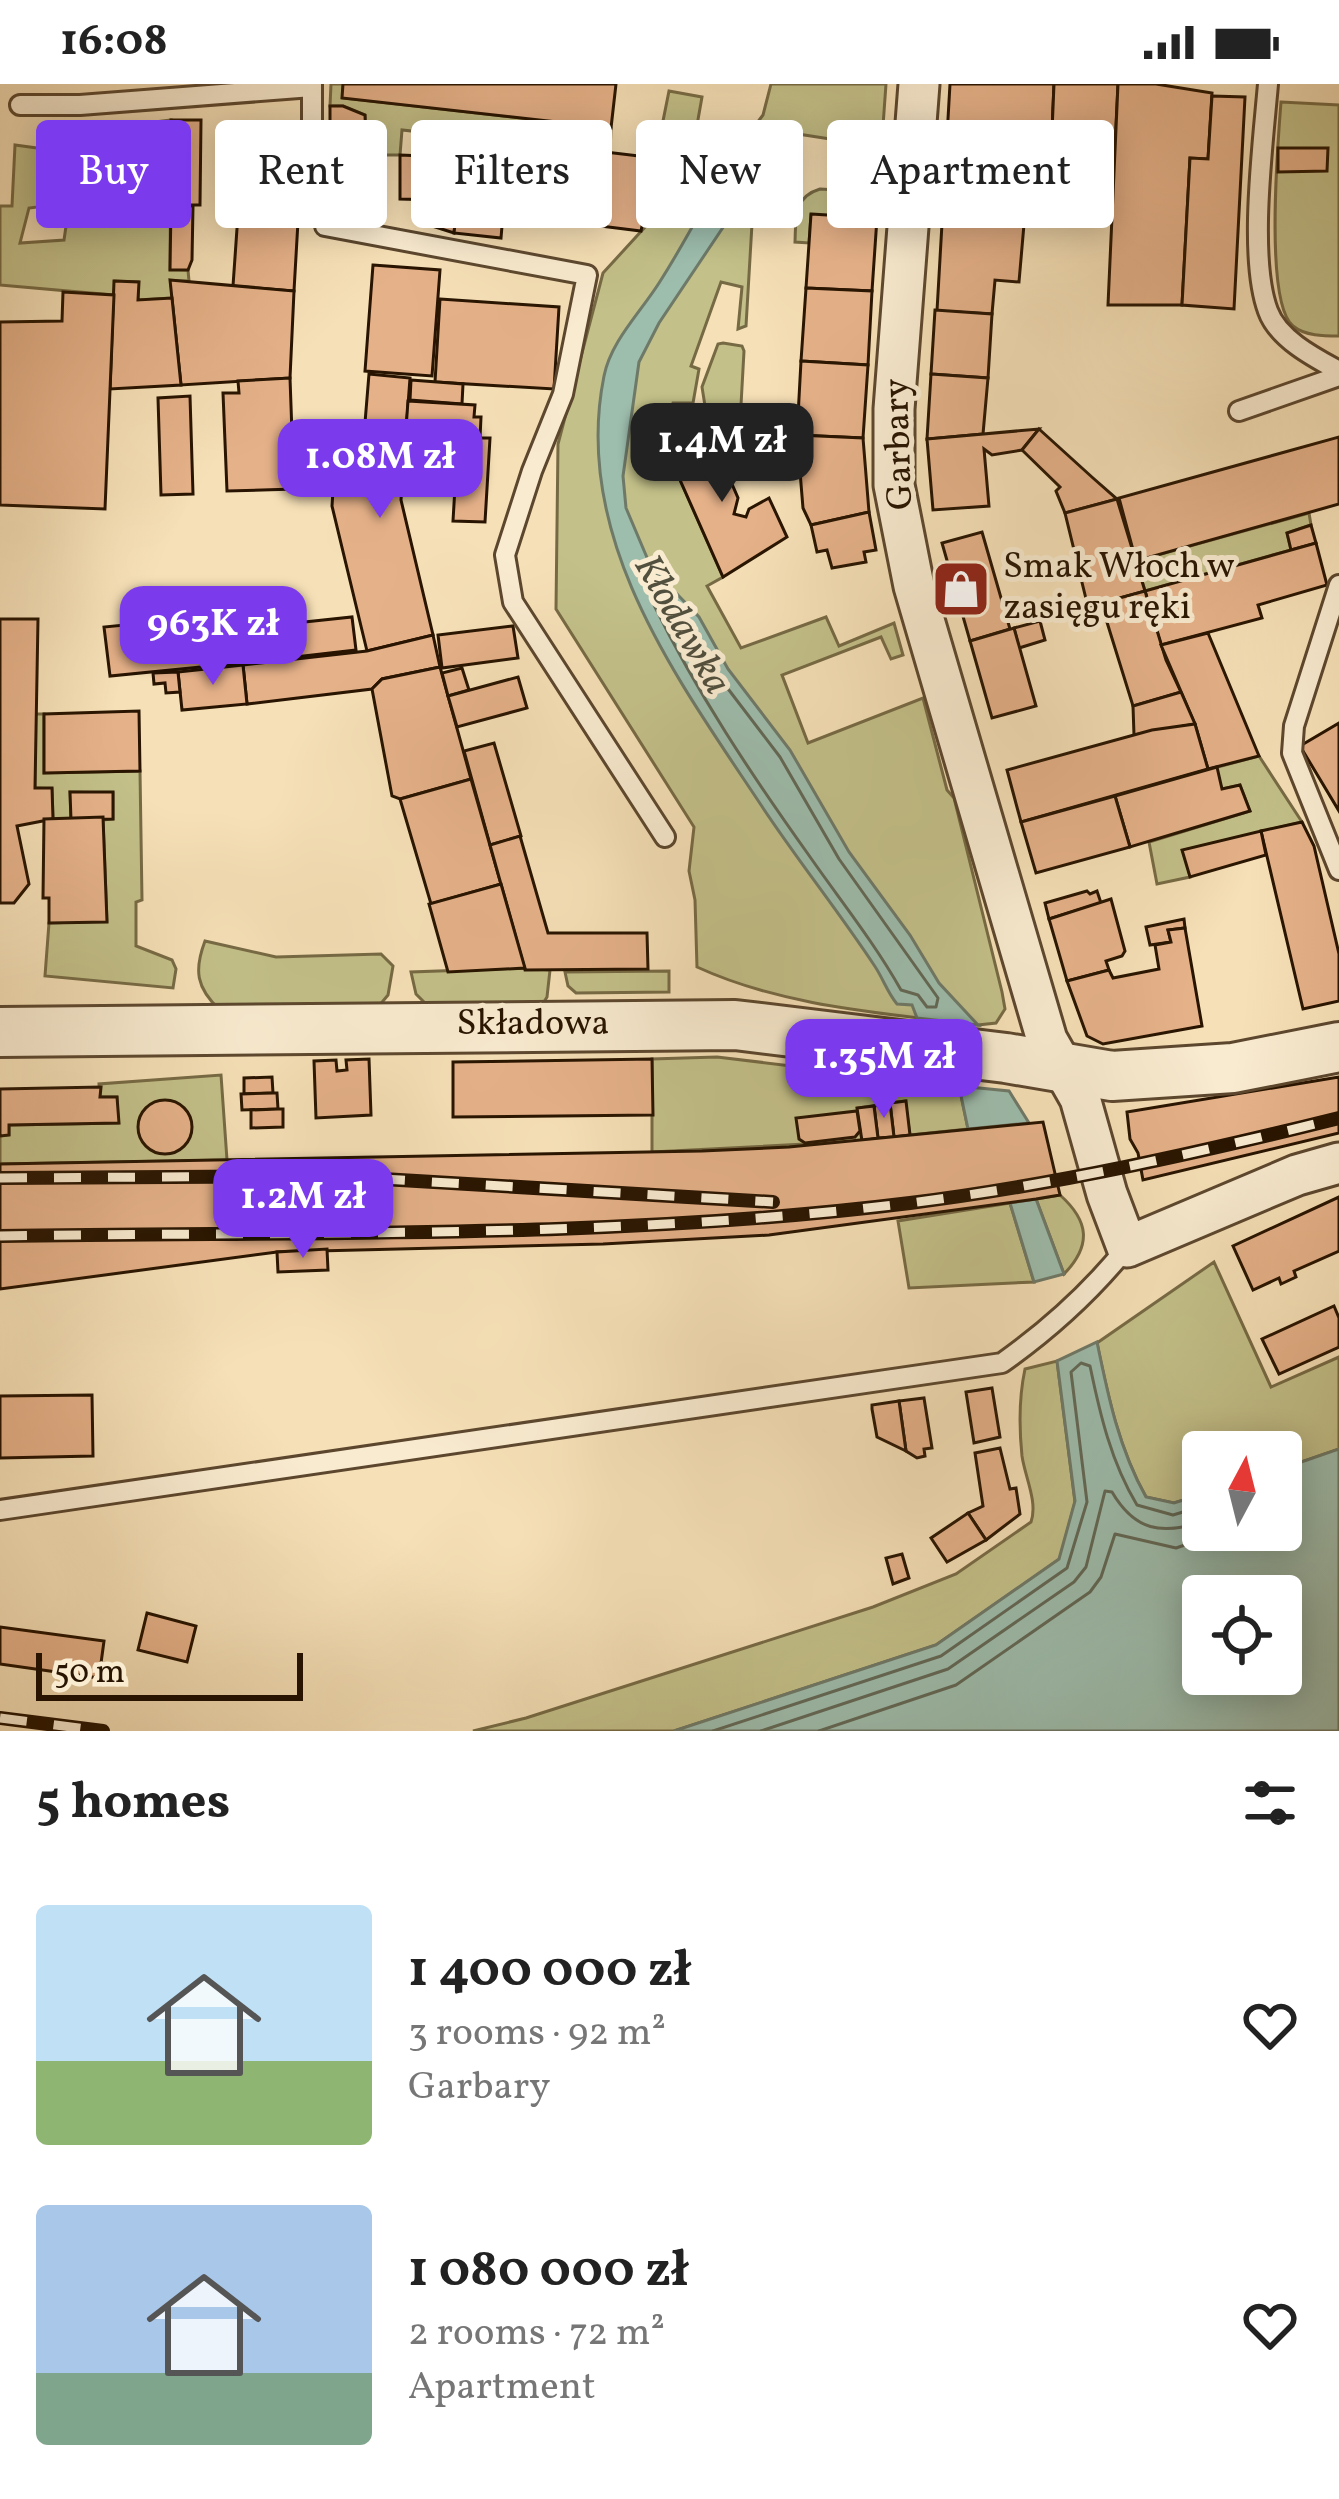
<!DOCTYPE html>
<html lang="en">
<head>
<meta charset="utf-8">
<style>
  body { margin:0; font-family:Vollkorn,serif; background:#f2f2f2; color:#222; height:100vh; display:flex; flex-direction:column; font-size:45px; white-space:nowrap }
  * { box-sizing:border-box; margin:0 }
  p { font-size:39px; color:#767676 }
  .icon { flex:none; width:66px; height:66px; fill:none; stroke:currentColor; stroke-width:2; stroke-linecap:round; stroke-linejoin:round }
  .map { position:relative; height:1647px; overflow:hidden }
  .details { display:flex; flex-direction:column; background:#fff; flex:1 }
  .details>* { flex:none }
  .top-card { position:absolute; left:36px; top:36px; width:1269px; height:108px; display:flex; gap:24px }
  .needle { width:78px; rotate:7deg }
  .buttons { position:absolute; left:1182px; top:1347px; display:grid; gap:24px }
  .buttons a { display:grid; place-items:center; width:120px; height:120px; border-radius:12px; background:#fff; box-shadow:0 6px 30px #0003; font-size:60px }
  .scale { position:absolute; left:36px; bottom:30px; width:267px; box-sizing:border-box; padding-left:12px; border:6px solid #281400; border-top:0; font-size:33px; line-height:42px; white-space:nowrap; color:#281400; -webkit-text-stroke:9px #f9ebd0; paint-order:stroke }
  .price { position:absolute; translate:-50% -102px; padding:0 27px; border-radius:24px; background:#7c3aed; color:#fff; font-size:39px; line-height:78px; filter:drop-shadow(0 3px 6px #0008) }
  .price::after { content:''; position:absolute; left:50%; top:72px; width:36px; height:27px; margin-left:-18px; background:inherit; clip-path:polygon(0 0,100% 0,50% 100%) }
  .price.current { background:#222; color:#fff }
  ul { padding:0; list-style:none }
  li { display:flex; align-items:center; gap:36px; height:300px; padding:0 36px }
  li span { display:grid; place-items:center; flex:none; width:336px; height:240px; border-radius:12px; color:#555 }
  li>.icon { margin-inline-start:auto }
  span .icon { width:144px; height:144px; fill:#fffc; stroke-width:1 }
  li b { font-size:51px }
  h2 { display:flex; justify-content:space-between; align-items:center; height:144px; padding:0 36px; font-size:51px }
  .chip { padding:0 42px; border-radius:12px; background:#fff; box-shadow:0 6px 30px #0003; font-size:42px; line-height:108px }
  .chip.current { background:#7c3aed; color:#fff }
  .status { display:flex; justify-content:space-between; align-items:center; height:84px; padding:0 60px; background:#fff; direction:ltr }
  .status svg { height:33px; fill:currentColor }
  .map>svg:first-child { display:block }
</style>
</head>
<body>
<div class="status"><b>16:08</b><svg viewBox="0 0 49 12"><path d="M0 12V9h3v3zM5 12V6h3v6zM10 12V3h3v9zM15 12V0h3v12zM26 1h20v11H26zM47 4h2v5h-2z"/></svg></div>
<div class="map">
<svg width="1339" height="1647" viewBox="0 0 1339 1647">
  <rect width="100%" height="100%" fill="#f6e0b7"/>
  <filter id="stains"><feTurbulence type="fractalNoise" baseFrequency=".00167" numOctaves="4"/><feColorMatrix values="0 0 0 0 .2 0 0 0 0 .09 0 0 0 0 .02 0 0 0 .5 -.17"/></filter>
  <radialGradient id="worn" r=".72"><stop offset=".6" stop-color="#630" stop-opacity="0"/><stop offset="1" stop-color="#630" stop-opacity=".3"/></radialGradient>
  <!-- green -->
  <g fill="#c3c089" stroke="#766a44" stroke-width="3">
    <polygon points="331,0 343,0 343,14 611,44 610,69 402,46 400,71 366,71 365,31 343,22 330,22"/>
    <path d="M771 0H886L882 56 869 61 785 48 773 40 755 62 710 91 756 118 751 128 756 129 752 140 746 242 738 245 742 203 721 198 691 282 699 285 693 319H673L661 353 723 493 707 502 741 564 826 533 839 562 894 539 903 571 891 575 881 553 782 591 808 659 923 614 947 706 954 714 1002 908 1005 925 996 939 978 941C884 929 784 923 697 883L695 816 689 787 694 743 556 525 558 360 603 189 668 118 697 80 754 43 763 31Z"/>
    <polygon points="669,7 702,13 691,75 671,99 651,97"/>
    <path d="M1281 18 1339 21V252C1324 252 1305 252 1293 242 1264 218 1278 58 1281 18Z"/>
    <polygon points="171,36 170,185 188,186 189,197 171,197 172,214 138,216 138,198 115,197 114,211 0,201 0,122 12,122 15,61 59,67 46,122 29,124 20,159 64,156 71,108 114,108 114,43"/>
    <path d="M820 105 870 108 877 117V134L811 131 809 159 795 158C796 135 793 113 820 105Z"/>
    <polygon points="723,259 742,262 744,267 741,321 705,322 702,303 718,260"/>
    <polygon points="1309,429 1311,441 1287,449 1291,466 1145,507 1136,477"/>
    <polygon points="34,630 44,630 44,689 140,687 142,816 136,818 136,862 172,876 176,885 173,904 45,892 49,839 107,837 103,736 113,735 113,709 70,708 71,736 53,735 52,705 35,704"/>
    <polygon points="1259,672 1302,738 1185,766 1190,793 1157,800 1149,758 1250,727 1240,701 1222,705 1214,684"/>
    <path d="M205 857 276 873 381 870 393 882 388 911 378 923 220 926C196 904 194 886 205 857Z"/>
    <polygon points="525,884 550,886 547,913 542,921 430,924 416,910 411,888"/>
    <polygon points="669,887 669,908 576,909 568,902 565,888"/>
    <polygon points="717,973 959,1002 968,1045 910,1051 905,1017 858,1024 862,1057 652,1068 652,975"/>
    <polygon points="221,991 227,1076 0,1080 0,1052 9,1051 9,1041 118,1039 117,1013 100,1013 99,1000"/>
    <path d="M1060 1111C1089 1137 1092 1161 1064 1190L1036 1115Z"/>
    <polygon points="1010,1119 1034,1198 909,1204 898,1137"/>
    <path d="M1214 1178 1271 1303 1339 1273V1365L1281 1385V1368H1203V1410L1174 1419 1146 1413C1119 1365 1108 1312 1097 1259Z"/>
    <path d="M1057 1277 1075 1418 1060 1475 936 1561 674 1647H473L526 1634 873 1523 956 1490 1031 1438C1038 1418 1025 1393 1022 1372 1019 1343 1019 1313 1025 1285Z"/>
  </g>
  <!-- water -->
  <g fill="#9dbdad" stroke="#6e7968" stroke-width="3" fill-rule="evenodd">
    <path d="M714 104 740 118 659 239 639 278 623 392 626 424 651 483 699 533 728 585 790 666 849 768 910 851 939 899 978 941 917 934 912 921 897 920C887 908 883 894 874 881 839 828 799 778 763 724 679 597 571 455 604 292 611 257 640 229 659 199 679 168 696 136 714 104Z"/>
    <polygon points="959,1002 1009,1007 1029,1039 968,1045"/>
    <polygon points="1036,1115 1064,1190 1034,1198 1010,1119"/>
    <path d="M1097 1258C1108 1312 1119 1365 1146 1413L1174 1419 1203 1410V1446H1281V1385L1339 1365V1647H674L936 1561 1059 1475 1075 1417 1057 1277ZM1203 1512H1281V1590H1203Z"/>
  </g>
  <g fill="none" stroke-linecap="round" stroke-linejoin="round">
    <!-- shore -->
    <g stroke="#626856" stroke-width="3">
      <path d="M656 514 671 518 689 540 719 593 780 673 839 775 938 914 936 923H927L918 911 901 906C874 858 840 816 808 770 751 690 697 609 654 521Z"/>
      <path d="M713 1647 941 1572 1067 1484 1087 1418 1071 1288 1081 1279 1090 1282C1100 1330 1111 1378 1137 1421L1173 1431 1203 1422"/>
      <path d="M761 1647 948 1585 1074 1498 1086 1483 1105 1407 1112 1408C1135 1447 1161 1451 1203 1438"/>
      <polyline points="819,1647 956,1601 1090,1508 1101,1493 1115,1450 1176,1464 1229,1446"/>
    </g>
  </g>
  <!-- building -->
  <g fill="#e5b189" stroke="#281400" stroke-width="3">
    <polygon points="343,0 616,0 611,44 342,14"/>
    <polygon points="950,0 1054,0 1051,72 1030,71 1019,198 995,196 992,230 937,227"/>
    <polygon points="1054,0 1118,0 1115,62 1079,55 1074,60 1073,98 1050,95"/>
    <polygon points="1118,0 1156,0 1212,9 1208,75 1190,74 1182,221 1108,221"/>
    <polygon points="1212,12 1245,13 1234,225 1182,221 1190,74 1208,75"/>
    <polygon points="330,22 343,22 365,31 367,81 347,82 346,65 322,66 321,47 330,46"/>
    <polygon points="171,36 201,36 200,121 171,121"/>
    <polygon points="1278,64 1328,64 1327,87 1278,88"/>
    <polygon points="597,67 656,74 641,147 592,141"/>
    <polygon points="400,71 469,74 457,122 437,116 400,115"/>
    <polygon points="469,80 508,85 503,130 457,122"/>
    <polygon points="508,85 595,96 592,141 503,130"/>
    <polygon points="1050,95 1073,98 1072,114 1049,113"/>
    <polygon points="239,116 299,120 294,207 233,202"/>
    <polygon points="437,116 457,122 454,149 429,141"/>
    <polygon points="171,121 193,122 192,176 188,186 170,186"/>
    <polygon points="457,122 503,130 501,154 454,149"/>
    <polygon points="811,130 877,134 872,207 806,204"/>
    <polygon points="373,181 440,186 432,292 365,287"/>
    <polygon points="170,196 294,207 290,294 181,301"/>
    <polygon points="114,197 139,198 138,216 172,214 181,301 110,305"/>
    <polygon points="806,204 872,207 868,281 801,277"/>
    <polygon points="63,208 114,211 105,425 0,421 0,238 62,237"/>
    <polygon points="440,215 559,223 554,305 435,298"/>
    <polygon points="935,226 992,230 988,294 931,290"/>
    <polygon points="801,277 868,281 863,354 797,351"/>
    <polygon points="369,290 410,294 401,416 433,551 367,567 332,422 336,361 363,363"/>
    <polygon points="931,290 988,294 983,350 927,355"/>
    <polygon points="290,294 294,405 227,407 223,309 239,309 238,297"/>
    <polygon points="411,296 463,300 462,320 410,316"/>
    <polygon points="190,312 193,410 161,411 158,314"/>
    <polygon points="408,317 475,321 474,333 481,333 480,354 490,354 485,438 453,437 456,386 403,385"/>
    <polygon points="668,332 718,335 718,352 661,353"/>
    <polygon points="1039,345 1022,366 992,371 984,365 989,422 933,426 927,355"/>
    <polygon points="1039,345 1093,394 1117,415 1065,429 1056,407 1060,403 1022,366"/>
    <polygon points="797,351 863,354 869,428 811,441 803,424"/>
    <polygon points="711,352 738,414 734,430 746,433 749,425 769,414 787,453 723,493 661,353"/>
    <polygon points="1339,353 1339,420 1136,477 1119,414"/>
    <polygon points="1117,415 1145,507 1088,523 1065,429"/>
    <polygon points="869,428 876,466 864,468 866,478 832,484 827,466 817,468 811,441"/>
    <polygon points="1311,441 1316,459 1291,466 1287,449"/>
    <polygon points="982,448 1010,545 970,557 942,459"/>
    <polygon points="1316,459 1327,501 1258,521 1262,534 1161,561 1145,507"/>
    <polygon points="1145,507 1166,576 1181,608 1133,622 1101,519"/>
    <polygon points="256,528 260,577 110,592 104,543"/>
    <polygon points="352,533 356,566 260,577 257,543"/>
    <polygon points="0,535 38,535 35,704 52,704 53,735 17,742 29,800 14,819 0,819"/>
    <polygon points="1040,537 1045,556 1019,564 1014,544"/>
    <polygon points="513,542 518,574 442,584 438,551"/>
    <polygon points="1014,544 1036,622 992,634 970,557"/>
    <polygon points="1208,549 1259,672 1208,685 1195,640 1161,561"/>
    <polygon points="433,551 440,583 382,595 372,605 247,620 243,581 367,567"/>
    <polygon points="243,581 247,620 182,626 178,588"/>
    <polygon points="440,583 471,695 400,715 392,712 372,605 382,595"/>
    <polygon points="462,584 469,606 448,612 442,589"/>
    <polygon points="178,588 180,608 166,609 165,599 154,600 153,589"/>
    <polygon points="518,593 527,624 457,643 448,612"/>
    <polygon points="1181,608 1195,640 1134,651 1133,622"/>
    <polygon points="139,627 140,687 44,689 44,630"/>
    <polygon points="1339,639 1339,727 1300,662"/>
    <polygon points="1195,640 1208,685 1021,738 1007,686 1152,646"/>
    <polygon points="494,659 521,752 490,761 464,667"/>
    <polygon points="1217,683 1222,705 1240,701 1250,727 1130,763 1115,712"/>
    <polygon points="471,695 501,800 431,820 400,715"/>
    <polygon points="70,708 113,708 113,735 71,736"/>
    <polygon points="1115,712 1130,763 1036,789 1021,738"/>
    <polygon points="103,733 107,838 49,839 49,814 43,814 44,735"/>
    <polygon points="1302,738 1314,762 1339,870 1339,917 1303,925 1261,747"/>
    <polygon points="1261,747 1266,771 1190,793 1182,766"/>
    <polygon points="520,752 548,849 647,849 648,885 525,886 490,761"/>
    <polygon points="501,800 525,884 448,888 429,820"/>
    <polygon points="1087,807 1090,810 1097,807 1101,819 1049,835 1045,819"/>
    <polygon points="1111,815 1125,867 1122,872 1106,877 1109,886 1067,897 1049,835"/>
    <polygon points="1184,835 1185,844 1168,846 1171,858 1150,861 1146,843"/>
    <polygon points="1185,844 1202,942 1103,960 1087,952 1067,897 1109,886 1113,894 1159,885 1155,861 1171,858 1168,846"/>
    <polygon points="369,975 371,1031 316,1034 314,977 336,976 337,987 347,986 346,976"/>
    <polygon points="652,975 653,1031 453,1033 453,978"/>
    <polygon points="272,993 273,1009 244,1010 244,994"/>
    <polygon points="1339,993 1339,1049 1143,1096 1138,1069 1130,1055 1127,1028"/>
    <polygon points="101,1003 100,1013 117,1013 119,1039 9,1041 9,1051 0,1052 0,1005"/>
    <polygon points="273,1009 277,1009 278,1025 242,1026 241,1010"/>
    <circle cx="165" cy="1043" r="27"/>
    <polygon points="906,1017 910,1051 894,1053 890,1019"/>
    <polygon points="890,1019 894,1053 878,1054 874,1022"/>
    <polygon points="874,1022 878,1054 862,1057 857,1024"/>
    <polygon points="278,1025 283,1025 283,1043 251,1044 251,1026"/>
    <polygon points="857,1027 860,1047 855,1053 805,1059 799,1055 796,1034"/>
    <polygon points="1043,1038 1060,1111 1036,1115 769,1151 603,1160 277,1168 0,1205 0,1080 702,1067 789,1063"/>
    <polygon points="1339,1113 1339,1167 1294,1187 1296,1193 1281,1200 1279,1194 1253,1206 1233,1162"/>
    <polygon points="327,1165 328,1186 278,1188 277,1168"/>
    <polygon points="1334,1222 1339,1234 1339,1263 1279,1290 1262,1255"/>
    <polygon points="992,1304 1000,1353 974,1359 966,1308"/>
    <polygon points="92,1311 93,1372 0,1374 0,1312"/>
    <polygon points="924,1314 932,1364 924,1365 925,1372 917,1374 906,1367 899,1317"/>
    <polygon points="899,1317 906,1367 877,1353 872,1325 872,1321"/>
    <polygon points="1000,1364 1010,1405 1016,1404 1020,1430 986,1456 968,1429 983,1422 975,1369"/>
    <polygon points="968,1429 986,1456 947,1478 931,1454"/>
    <polygon points="902,1470 909,1494 893,1500 886,1474"/>
    <polygon points="147,1529 196,1542 187,1578 138,1566"/>
    <polygon points="0,1543 104,1557 99,1594 0,1580"/>
  </g>
  <g fill="none" stroke-linecap="round" stroke-linejoin="round">
    <!-- service casing -->
    <g stroke="#5c472e" stroke-width="24">
      <g id="service">
        <polyline points="312,0 312,42 325,142 587,191 563,310 532,387 505,471 513,518 665,753"/>
        <path d="M1268 0C1263 59 1248 174 1268 227 1278 255 1315 274 1339 287"/>
        <polyline points="20,21 80,21 312,3"/>
        <polyline points="1239,327 1339,292"/>
        <polyline points="1339,501 1294,642 1292,669 1339,786"/>
        <path d="M0 1426 1002 1279C1050 1245 1090 1209 1127 1163"/>
      </g>
    </g>
    <!-- minor casing -->
    <g stroke="#5c472e" stroke-width="45">
      <polyline id="minor" points="919,0 894,325 894,401 914,502 1047,956 1080,1014 1107,1110 1127,1163 1297,1091 1339,1079"/>
    </g>
    <!-- tertiary casing -->
    <g stroke="#5c472e" stroke-width="54">
      <polyline id="tertiary" points="0,948 735,941 1006,974 1112,992 1233,984 1339,963"/>
    </g>
    <!-- service -->
    <use href="#service" stroke="#f9ebd0" stroke-width="18"/>
    <!-- minor -->
    <use href="#minor" stroke="#f9ebd0" stroke-width="39"/>
    <!-- tertiary -->
    <use href="#tertiary" stroke="#f9ebd0" stroke-width="48"/>
    <!-- rail casing -->
    <g stroke="#281400" stroke-width="14">
      <g id="rail">
        <polyline points="0,1094 332,1092 773,1118"/>
        <path d="M0 1152C303 1147 609 1156 910 1119 1054 1101 1198 1069 1339 1034"/>
        <polyline points="0,1634 103,1647"/>
      </g>
    </g>
    <!-- rail -->
    <use href="#rail" stroke="#f9ebd0" stroke-width="9" stroke-dasharray="27" stroke-linecap="butt"/>
  </g>
  <!-- icons -->
  <defs>
    <g id="shop-square" transform="scale(3)"><rect x="-9" y="-9" width="18" height="18" rx="4" fill="#8f2418" stroke="#f9ebd0"/><path d="M-5-2.5h2.3a2.7 3.5 0 0 1 5.4 0H5L5.5 6h-11ZM-1.5-2.5h3a1.5 2.3 0 0 0-3 0Z" fill="#fff"/></g>
  </defs>
  <g fill-rule="evenodd">
    <use href="#shop-square" x="961" y="505"/>
  </g>
  <g text-anchor="middle" dominant-baseline="central" stroke-width="10" stroke-linejoin="round" paint-order="stroke">
    <!-- street labels -->
    <g font-size="36" fill="#281400" stroke="#f9ebd0">
      <text transform="translate(900 360) rotate(-92)">Garbary</text>
      <text x="533" y="941">Składowa</text>
    </g>
    <!-- poi labels -->
    <g font-size="36" fill="#281400" stroke="#f9ebd0" text-anchor="start">
      <text x="1003" y="484">Smak Włoch w<tspan x="1003" dy="41">zasięgu ręki</tspan></text>
    </g>
    <!-- water labels -->
    <g font-size="39" font-style="italic" fill="#514f3d" stroke="#f9ebd0">
      <text transform="translate(681 541) rotate(60)">Kłodawka</text>
    </g>
  </g>
  <rect width="100%" height="100%" filter="url(#stains)"/>
  <rect width="100%" height="100%" fill="url(#worn)"/>
</svg>
<div class="buttons">
<a><svg class="needle" viewBox="-14 -14 28 28"><path d="M0-13l5 13h-10z" fill="#e53935"/><path d="M0 13l5-13h-10z" fill="#767676"/></svg></a>
<a><svg class="icon" aria-label="locate" viewBox="0 0 24 24"><circle cx="12" cy="12" r="6"/><path d="M12 2v4M12 18v4M2 12h4M18 12h4"/></svg></a>
</div>
<div class="scale">50 m</div>
<b class="price current" style="left:722px;top:421px">1.4M zł</b>
<b class="price" style="left:380px;top:437px">1.08M zł</b>
<b class="price" style="left:213px;top:604px">963K zł</b>
<b class="price" style="left:884px;top:1037px">1.35M zł</b>
<b class="price" style="left:303px;top:1177px">1.2M zł</b>
<div class="top-card">
<a class="chip current">Buy</a>
<a class="chip">Rent</a>
<a class="chip">Filters</a>
<a class="chip">New</a>
<a class="chip">Apartment</a>
</div>
</div>
<section class="details">
<h2>5 homes<svg class="icon" aria-label="filters" viewBox="0 0 24 24"><path d="M4 7h16M4 17h16"/><circle cx="9" cy="7" r="2"/><circle cx="15" cy="17" r="2"/></svg></h2>
<ul>
<li><span style="background:linear-gradient(#bfe0f5 65%,#8fb573 0)"><svg class="icon" aria-label="home" viewBox="0 0 24 24"><path d="M3 11l9-7 9 7M6 9v11h12V9"/></svg></span><div><b>1 400 000 zł</b><p>3 rooms · 92 m²</p><p>Garbary</p></div><svg class="icon" aria-label="heart" viewBox="0 0 24 24"><path d="M12 20l-8-8c-3-5 5-10 8-4 3-6 11-1 8 4z"/></svg></li>
<li><span style="background:linear-gradient(#a9c7e8 70%,#7fa58c 0)"><svg class="icon" aria-label="home" viewBox="0 0 24 24"><path d="M3 11l9-7 9 7M6 9v11h12V9"/></svg></span><div><b>1 080 000 zł</b><p>2 rooms · 72 m²</p><p>Apartment</p></div><svg class="icon" aria-label="heart" viewBox="0 0 24 24"><path d="M12 20l-8-8c-3-5 5-10 8-4 3-6 11-1 8 4z"/></svg></li>
</ul>
</section>
</body>
</html>
